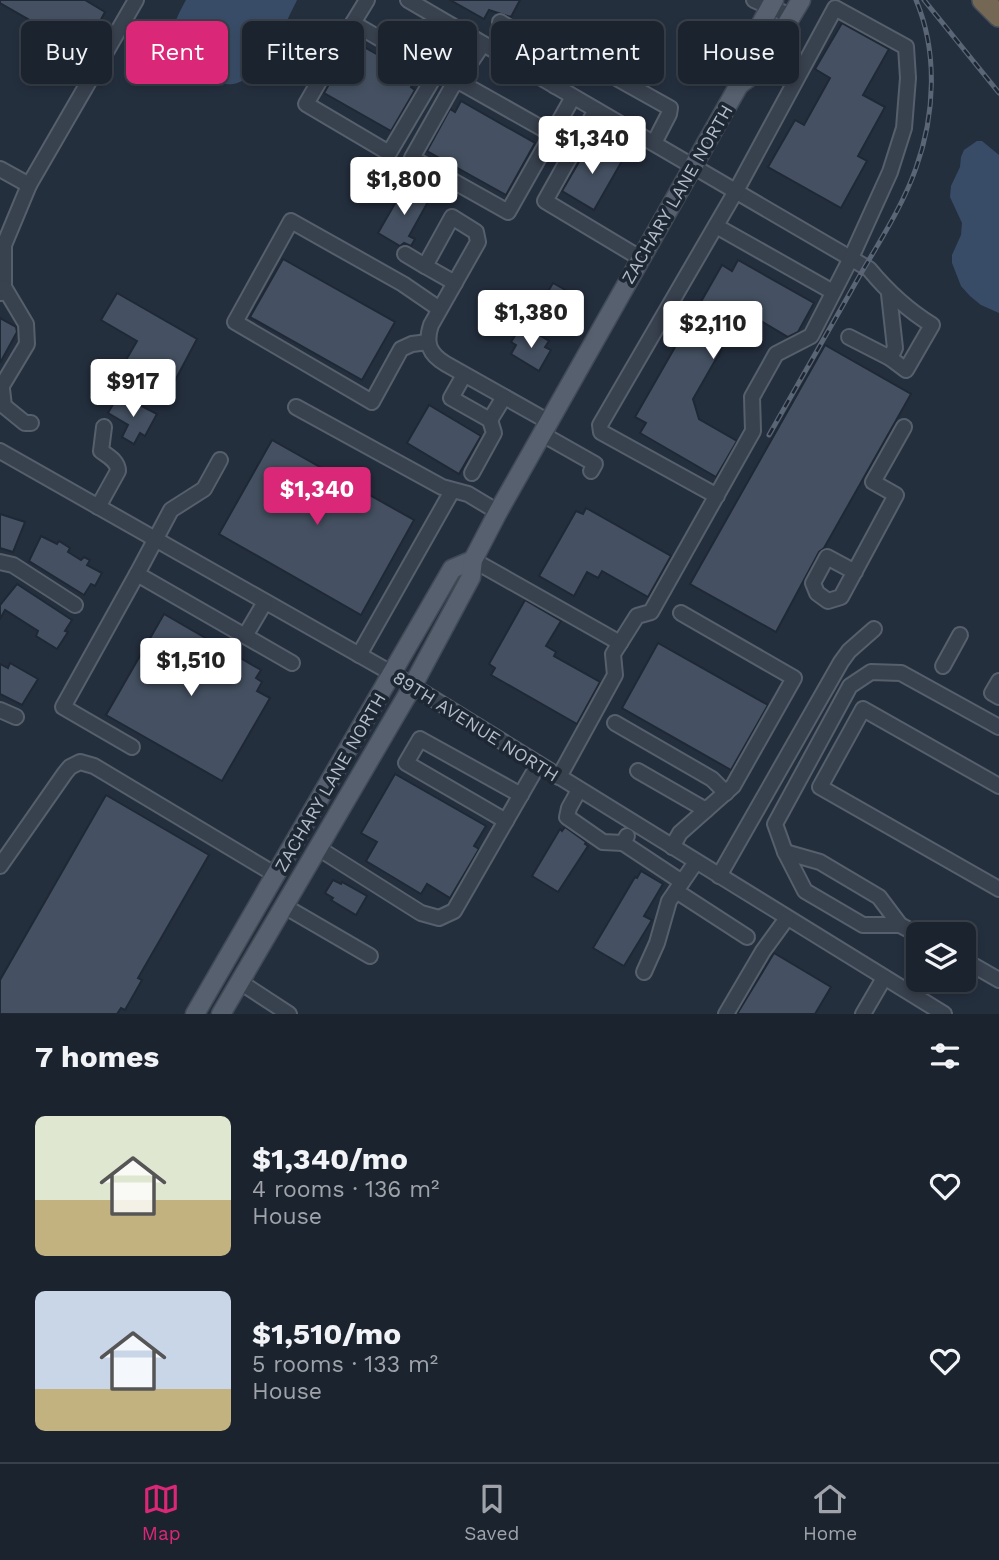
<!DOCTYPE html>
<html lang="en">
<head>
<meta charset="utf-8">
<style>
  body { margin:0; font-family:"Work Sans",sans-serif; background:#282f3a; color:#f1f3f6; height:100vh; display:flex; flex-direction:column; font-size:26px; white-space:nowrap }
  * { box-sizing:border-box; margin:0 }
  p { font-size:23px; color:#a0a4aa }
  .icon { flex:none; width:38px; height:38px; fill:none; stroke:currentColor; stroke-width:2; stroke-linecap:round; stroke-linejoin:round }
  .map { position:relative; height:1014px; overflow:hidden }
  .details { display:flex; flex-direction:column; background:#1b232e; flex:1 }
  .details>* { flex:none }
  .guide { position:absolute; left:21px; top:21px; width:957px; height:63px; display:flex; gap:14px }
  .fabs { position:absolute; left:906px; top:922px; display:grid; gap:14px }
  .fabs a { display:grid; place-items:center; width:70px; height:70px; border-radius:10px; background:#1b232e; box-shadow:0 4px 10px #0003,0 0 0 2px #39404a; font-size:35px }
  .price { position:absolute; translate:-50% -60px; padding:0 16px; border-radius:7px; background:#fff; color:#222; font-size:23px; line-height:46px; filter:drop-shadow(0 2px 4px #0008) }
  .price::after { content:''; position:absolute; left:50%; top:42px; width:21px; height:16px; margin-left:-10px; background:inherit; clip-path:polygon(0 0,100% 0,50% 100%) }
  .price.current { background:#db2777; color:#fff }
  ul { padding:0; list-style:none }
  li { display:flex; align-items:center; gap:21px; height:175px; padding:0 35px }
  li span { display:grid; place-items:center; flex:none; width:196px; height:140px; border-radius:10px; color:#555 }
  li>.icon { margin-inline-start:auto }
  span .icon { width:84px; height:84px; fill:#fffc; stroke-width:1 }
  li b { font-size:30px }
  h2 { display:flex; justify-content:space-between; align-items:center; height:84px; padding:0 35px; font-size:30px }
  .tag { padding:0 24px; border-radius:10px; background:#1b232e; box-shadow:0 4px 10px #0003,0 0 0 2px #39404a; font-size:24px; line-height:63px }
  .tag.current { background:#db2777; color:#fff }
  .tab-bar { display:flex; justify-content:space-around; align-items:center; height:98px; border-top:2px solid #39404a; background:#1b232e; font-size:19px; color:#a0a4aa }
  .tab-bar a { display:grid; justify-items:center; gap:4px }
  .tab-bar .current { color:#db2777 }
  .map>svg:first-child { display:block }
</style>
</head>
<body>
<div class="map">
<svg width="999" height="1014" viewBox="0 0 999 1014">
  <rect width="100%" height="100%" fill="#242f3e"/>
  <!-- water -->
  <g fill="#394c67">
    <path d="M186 0H297C286 22 268 64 248 77 244 80 237 84 233 84 216 86 185 71 176 56 166 38 177 16 186 0Z"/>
    <polygon points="977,141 982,141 999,155 999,313 981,305 970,296 961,286 952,263 952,255 961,235 962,223 950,197 951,186 960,167 961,157 964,150"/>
  </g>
  <!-- building -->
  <g fill="#455162" stroke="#1f2835" stroke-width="2">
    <polygon points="0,0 85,0 105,12 84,51 0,3"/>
    <polygon points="450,0 520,0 511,17 489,10 484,19"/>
    <polygon points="842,23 889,49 863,95 885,107 858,156 867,161 841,208 768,167 795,120 804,125 830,78 815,69"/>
    <polygon points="357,43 417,77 411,87 415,90 391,131 324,93 348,51 351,53"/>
    <polygon points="461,101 535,143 506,195 427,151 450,109 455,112"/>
    <polygon points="590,143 622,161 594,210 562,191"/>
    <polygon points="405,186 429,200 409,236 415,239 411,246 404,243 400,246 378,233"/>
    <polygon points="283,259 395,322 362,380 250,317"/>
    <polygon points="738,260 814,303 798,332 788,337 756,318 736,324 693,399 699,419 737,441 716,477 640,433 646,423 635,417 722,265 732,271"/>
    <polygon points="553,283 569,292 553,319 537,310"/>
    <polygon points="117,293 197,339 170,390 153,380 151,383 122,367 137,341 101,320"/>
    <polygon points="0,318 16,327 17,332 0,363"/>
    <polygon points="518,331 533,340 536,333 549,341 545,347 551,350 539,371 511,354 516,345 511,342"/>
    <polygon points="825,345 911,394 824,548 819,552 776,632 690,584"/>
    <polygon points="116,399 133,408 136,403 157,414 145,436 140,433 134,444 122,437 128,425 108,413"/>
    <polygon points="429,405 481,436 459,474 407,443"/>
    <polygon points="272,440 414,520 361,615 219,534"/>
    <polygon points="586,508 671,556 648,597 602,571 598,578 587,572 574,596 539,576 576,511 583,514"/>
    <polygon points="0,514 25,522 13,552 0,548"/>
    <polygon points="41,536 57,544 59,541 70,548 68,552 81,560 84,557 90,560 87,565 102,573 95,586 91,584 84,595 29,561"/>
    <polygon points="17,584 72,620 65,631 68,632 57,649 36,636 38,631 5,610 0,619 0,605"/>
    <polygon points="525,600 561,621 546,646 556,652 554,656 600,682 577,724 491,675 495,668 489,664"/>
    <polygon points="164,614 261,670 256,678 262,682 257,691 270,698 222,781 106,715"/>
    <polygon points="658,643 768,705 731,770 622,708"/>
    <polygon points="10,663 38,679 22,705 0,694 0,664 8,668"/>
    <polygon points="395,774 486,826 474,846 479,849 450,898 427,884 421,894 366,861 377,842 361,833"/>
    <polygon points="106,795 209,855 138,978 142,980 125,1010 121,1008 117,1014 0,1014 0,980"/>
    <polygon points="565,827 586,842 585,844 588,846 558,892 532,876 560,829 562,831"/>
    <polygon points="641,871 663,884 644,916 652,920 624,966 593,948 635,877 637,878"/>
    <polygon points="333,880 341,884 342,882 367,896 356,915 331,900 333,898 325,893"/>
    <polygon points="774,953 831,987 815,1014 737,1014"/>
  </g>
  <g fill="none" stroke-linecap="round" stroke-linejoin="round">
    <!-- minor casing -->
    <g stroke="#565f6c" stroke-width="18">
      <g id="minor">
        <polyline points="367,0 353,23 437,72 460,31"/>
        <path d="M408 0 869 269C888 292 906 309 932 325L906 370 890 358"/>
        <polyline points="754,0 791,16"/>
        <polyline points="500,22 525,37 511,61"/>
        <polyline points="353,23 306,104 389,153 437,72"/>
        <polyline points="483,44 458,81 452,87 412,158 508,212 573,97"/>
        <polyline points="458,81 552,134"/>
        <polyline points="555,86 577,56 670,108 669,114 654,143"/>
        <polyline points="596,110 545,201 640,258"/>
        <polyline points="0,169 29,185 136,0"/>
        <polyline points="716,226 833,292"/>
        <path d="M405 254 425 266 452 217 476 232 478 242 431 325C425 343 429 354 446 364L549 422"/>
        <polyline points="425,266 455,283"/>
        <polyline points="1,293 4,287 4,245 29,185"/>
        <polyline points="849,337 890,358 895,348 889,294"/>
        <polyline points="428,342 412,344 401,349 372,402 235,322 291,221 403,284 438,308"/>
        <polyline points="464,375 451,398 490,420 504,397"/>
        <polyline points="0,389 27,344 26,324 4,287"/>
        <polyline points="2,389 4,406 25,423 31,423"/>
        <polyline points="296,407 442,487 468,494 498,512"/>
        <polyline points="542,434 595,464 591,471"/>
        <polyline points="0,451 393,674 944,1014"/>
        <polyline points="220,460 204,489 171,510 137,574 292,663"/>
        <polyline points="472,473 494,433 490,420"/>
        <path d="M98 507 118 471C118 461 108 456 101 451L104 427"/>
        <polyline points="473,560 620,643"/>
        <polyline points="0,562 13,565 75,605"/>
        <polyline points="855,572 827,557 813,583 817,593 828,601 841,597 896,495 873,482 904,427"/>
        <polyline points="245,636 265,602"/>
        <polyline points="359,655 452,491"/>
        <polyline points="943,666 960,635"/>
        <polyline points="999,681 992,693 999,697"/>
        <polyline points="0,710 16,717"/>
        <polyline points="615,723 712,779 726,793"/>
        <polyline points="132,747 63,707 137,574"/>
        <polyline points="638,771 706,810"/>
        <polyline points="559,777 615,675 613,654 637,616 651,612 753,431 752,397 776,354 811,336 851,258 890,172 904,128 908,78 906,47 835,8 736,191 600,425 601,432 717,496"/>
        <polyline points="999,786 863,709 820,787 999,889"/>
        <polyline points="579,790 569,808 567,817 603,842 623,843"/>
        <polyline points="506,821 406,763 420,739 521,795"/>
        <polyline points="627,836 623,843 682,882"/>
        <polyline points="672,847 680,833 733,786 794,678 681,613"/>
        <polyline points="318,848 421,913 439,918 454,911 538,765"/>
        <polyline points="785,852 820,862 879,897 900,925 919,935"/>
        <polyline points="0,866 65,773 70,767 80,762 94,766 276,875"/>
        <polyline points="719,876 841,662 849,651 874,629"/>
        <polyline points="676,891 747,937"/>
        <polyline points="284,906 370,956"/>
        <polyline points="900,925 863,925 805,891 785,852 775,824 850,686 871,672 901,673 999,727"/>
        <polyline points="964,960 999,980"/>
        <polyline points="644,972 657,943 669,901 696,862"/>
        <polyline points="240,982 289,1014"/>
        <polyline points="726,1014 763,951 787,918"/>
        <polyline points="863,1014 884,978"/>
      </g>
    </g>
    <!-- major casing -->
    <g stroke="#414a57" stroke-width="21">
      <g id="major">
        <polyline points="739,85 759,70 801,0"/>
        <polyline points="195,1014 452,569 473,560"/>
        <polyline points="221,1014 412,687 471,577 473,560 498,512 739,85 745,53 774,0"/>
      </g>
    </g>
    <!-- highway casing -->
    <g stroke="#434c59" stroke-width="24">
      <polyline id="highway" points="983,0 999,16"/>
    </g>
    <!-- minor -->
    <use href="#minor" stroke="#38414e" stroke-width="14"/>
    <!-- major -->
    <use href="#major" stroke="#56606e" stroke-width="18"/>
    <!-- highway -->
    <use href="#highway" stroke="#746855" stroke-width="21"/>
    <!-- rail casing -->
    <g stroke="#5a6575" stroke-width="5">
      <g id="rail">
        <polyline points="924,0 999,93"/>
        <path d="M769 435C796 387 824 339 851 291 873 251 901 211 916 168 935 115 938 52 916 0"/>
      </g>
    </g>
    <!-- rail -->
    <use href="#rail" stroke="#1d2633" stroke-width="2.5" stroke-dasharray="8" stroke-linecap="butt"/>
  </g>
  <g text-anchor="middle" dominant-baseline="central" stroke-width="7" stroke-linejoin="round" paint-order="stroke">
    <!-- street labels -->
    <g font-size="18" fill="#b4bcc9" stroke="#1d2633">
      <text transform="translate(677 194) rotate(-60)">ZACHARY LANE NORTH</text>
      <text transform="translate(476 726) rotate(32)">89TH AVENUE NORTH</text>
      <text transform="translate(330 782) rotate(-60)">ZACHARY LANE NORTH</text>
    </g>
  </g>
</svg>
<div class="fabs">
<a><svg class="icon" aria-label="layers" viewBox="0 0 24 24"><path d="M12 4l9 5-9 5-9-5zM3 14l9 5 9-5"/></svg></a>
</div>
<b class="price" style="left:592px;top:176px">$1,340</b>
<b class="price" style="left:404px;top:217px">$1,800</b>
<b class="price" style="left:531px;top:350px">$1,380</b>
<b class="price" style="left:713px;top:361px">$2,110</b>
<b class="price" style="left:133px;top:419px">$917</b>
<b class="price current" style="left:317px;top:527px">$1,340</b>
<b class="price" style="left:191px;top:698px">$1,510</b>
<div class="guide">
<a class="tag">Buy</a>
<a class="tag current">Rent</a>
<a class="tag">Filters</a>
<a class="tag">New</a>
<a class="tag">Apartment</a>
<a class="tag">House</a>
</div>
</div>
<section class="details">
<h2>7 homes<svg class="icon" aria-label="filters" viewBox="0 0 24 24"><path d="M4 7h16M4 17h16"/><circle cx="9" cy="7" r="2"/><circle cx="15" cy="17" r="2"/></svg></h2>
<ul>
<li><span style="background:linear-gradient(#dfe7d0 60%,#c2b280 0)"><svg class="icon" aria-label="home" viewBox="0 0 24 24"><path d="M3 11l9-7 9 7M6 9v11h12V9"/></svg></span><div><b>$1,340/mo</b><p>4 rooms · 136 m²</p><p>House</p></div><svg class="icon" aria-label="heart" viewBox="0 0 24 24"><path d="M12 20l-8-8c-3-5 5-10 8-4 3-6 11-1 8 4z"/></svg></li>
<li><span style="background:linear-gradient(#c9d6e8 70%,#c2b280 0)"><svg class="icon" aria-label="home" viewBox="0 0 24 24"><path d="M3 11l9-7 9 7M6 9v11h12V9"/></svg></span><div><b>$1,510/mo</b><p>5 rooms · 133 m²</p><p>House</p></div><svg class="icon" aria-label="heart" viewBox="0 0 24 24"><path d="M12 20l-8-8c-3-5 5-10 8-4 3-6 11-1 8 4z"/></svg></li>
</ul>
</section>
<nav class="tab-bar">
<a class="current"><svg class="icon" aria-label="map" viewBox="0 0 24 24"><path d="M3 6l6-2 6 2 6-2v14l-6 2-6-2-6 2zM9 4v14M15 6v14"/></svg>Map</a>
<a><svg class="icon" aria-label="saved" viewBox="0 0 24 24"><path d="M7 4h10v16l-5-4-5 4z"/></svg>Saved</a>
<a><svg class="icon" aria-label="home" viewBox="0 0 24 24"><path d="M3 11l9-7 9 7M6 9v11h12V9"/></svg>Home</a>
</nav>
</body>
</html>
